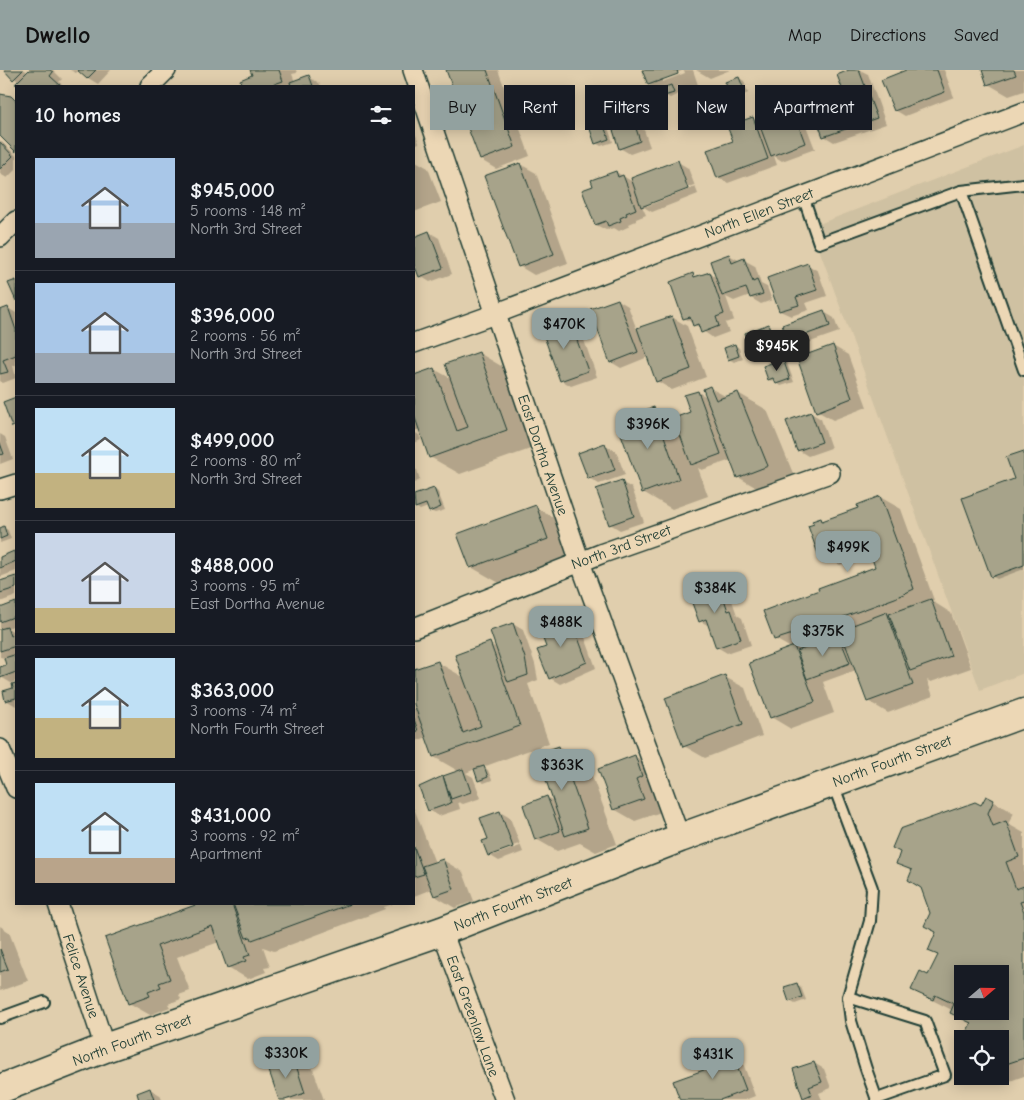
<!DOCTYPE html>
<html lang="en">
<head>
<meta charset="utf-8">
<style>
  body { margin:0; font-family:"Comic Neue",sans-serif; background:#20242c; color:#f1f3f6; height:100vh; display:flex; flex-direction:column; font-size:19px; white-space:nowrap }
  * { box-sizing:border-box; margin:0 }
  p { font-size:16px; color:#9ea1a6 }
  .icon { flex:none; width:28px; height:28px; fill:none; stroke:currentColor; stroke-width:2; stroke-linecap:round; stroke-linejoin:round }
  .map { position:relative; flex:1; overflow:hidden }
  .side { position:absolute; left:15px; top:15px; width:400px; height:820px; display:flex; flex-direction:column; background:#171b24; border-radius:0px; box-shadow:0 2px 12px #0003 }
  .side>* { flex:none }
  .guide { position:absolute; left:430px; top:15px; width:475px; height:45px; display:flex; gap:10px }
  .needle { width:32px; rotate:70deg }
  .buttons { position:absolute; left:954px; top:895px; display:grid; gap:10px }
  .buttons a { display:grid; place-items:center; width:55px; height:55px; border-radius:0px; background:#171b24; box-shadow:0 2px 12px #0003; font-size:25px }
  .price { position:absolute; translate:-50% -42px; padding:0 11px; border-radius:10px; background:#92a19f; color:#111; font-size:16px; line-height:32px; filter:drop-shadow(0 1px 2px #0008) }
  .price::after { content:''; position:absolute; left:50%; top:30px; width:15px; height:11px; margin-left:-8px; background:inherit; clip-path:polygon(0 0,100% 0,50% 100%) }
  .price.active { background:#222; color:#fff }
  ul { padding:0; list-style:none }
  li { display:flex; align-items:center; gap:15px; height:125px; padding:0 20px }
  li+li { border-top:1px solid #363941 }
  li span { display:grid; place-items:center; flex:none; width:140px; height:100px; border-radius:0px; color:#555 }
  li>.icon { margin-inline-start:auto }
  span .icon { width:60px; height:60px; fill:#fffc; stroke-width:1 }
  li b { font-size:21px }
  h2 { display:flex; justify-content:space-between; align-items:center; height:60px; padding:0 20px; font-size:21px }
  .tag { padding:0 18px; border-radius:0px; background:#171b24; box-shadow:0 2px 12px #0003; font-size:18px; line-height:45px }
  .tag.active { background:#92a19f; color:#111 }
  header { display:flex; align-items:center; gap:30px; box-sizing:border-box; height:70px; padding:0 25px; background:#92a19f; color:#111 }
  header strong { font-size:24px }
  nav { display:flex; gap:28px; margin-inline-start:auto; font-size:18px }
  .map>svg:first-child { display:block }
</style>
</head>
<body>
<header>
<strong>Dwello</strong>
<nav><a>Map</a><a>Directions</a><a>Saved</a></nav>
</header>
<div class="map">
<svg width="1024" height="1030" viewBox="0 0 1024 1030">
  <rect width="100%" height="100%" fill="#e0cead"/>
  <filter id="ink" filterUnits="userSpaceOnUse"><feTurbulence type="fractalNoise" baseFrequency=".02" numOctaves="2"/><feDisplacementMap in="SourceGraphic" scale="10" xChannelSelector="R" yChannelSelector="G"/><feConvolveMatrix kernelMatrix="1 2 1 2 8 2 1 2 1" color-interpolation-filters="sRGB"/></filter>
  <g filter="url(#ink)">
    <!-- built -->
    <polygon fill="#cfc1a2" points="1024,75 1024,603 980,620 811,157"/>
    <!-- shadow -->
    <g fill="#0003" fill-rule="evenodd">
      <polygon points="6,0 25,0 28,3 31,0 53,0 62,9 59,12 63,16 20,16 17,14 19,12"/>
      <polygon points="70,0 111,0 98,14 88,8 79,0 76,3"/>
      <polygon points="251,0 296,0 297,3 292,4 295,12 309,7 319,13 321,16 244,16 242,10 254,6"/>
      <polygon points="448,0 498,0 530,86 496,99 481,90"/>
      <path d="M644 0H693L698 15 670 28 649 15ZM684 0 685 3 662 12V9Z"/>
      <polygon points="696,0 730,0 710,8"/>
      <polygon points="853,0 860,0 868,4 886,54 834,72 824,66 846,27"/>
      <polygon points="910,0 944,0 954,27 905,46 895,40"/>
      <polygon points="983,0 1024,0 1024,21 1009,26 988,14"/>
      <polygon points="739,8 744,11 748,23 737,28 732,25"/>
      <polygon points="795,47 805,53 815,79 782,91 774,86 777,95 728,113 718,107 734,71 752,48 763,54 764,59"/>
      <polygon points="633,54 644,60 650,77 630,84 620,78"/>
      <polygon points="603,56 608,58 613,72 601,76 596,73"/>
      <polygon points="414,60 419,73 414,75"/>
      <polygon points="0,70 16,86 16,99 7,108 0,104"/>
      <polygon points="414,90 428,98 441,132 414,142"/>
      <path d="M678 92 688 98 698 124 652 142 642 136 646 145 636 149V151L629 154 630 156 619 161 614 158 606 160 596 155 594 117 616 102 633 112ZM694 115 695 117 647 136V133Z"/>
      <polygon points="520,94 536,103 568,193 534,205 519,196"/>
      <polygon points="429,162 439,168 452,204 430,212 420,206 414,190 414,168"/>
      <polygon points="729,185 740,191 744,190 755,196 761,214 767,217 772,230 761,234 751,228 750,225 734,231 726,227 734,250 725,253 729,262 713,268 685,248 693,205 697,208 709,203 717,208"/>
      <polygon points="808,195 818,201 827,226 806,233 809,240 791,246 780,241"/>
      <polygon points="618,230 628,236 637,260 672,247 687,256 706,307 672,320 657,311 648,287 621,298 611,292"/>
      <polygon points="8,238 16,243 16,295 13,296 16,308 3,313 0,311 0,241"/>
      <polygon points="824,242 834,248 839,262 799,276 789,270"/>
      <polygon points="568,250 579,256 597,307 571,316 561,310"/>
      <polygon points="768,256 773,259 776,267 754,275 750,272"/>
      <polygon points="735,275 739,278 743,289 734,292 729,289"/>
      <polygon points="833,276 848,285 867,337 833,350 817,341"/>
      <polygon points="479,283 508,300 536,377 460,404 430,387 420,359 414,361 414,306 434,299 452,309"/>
      <polygon points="783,290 787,293 794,312 781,316 776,312 769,310 765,297"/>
      <polygon points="710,318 727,327 738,323 767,340 797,413 767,424 738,407 731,390 702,400 698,398 708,426 672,439 643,422 654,338 677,352 691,343 698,322 707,327"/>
      <polygon points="811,343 821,349 831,378 808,386 798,380"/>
      <polygon points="414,362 419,365 421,370 414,373"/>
      <polygon points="0,364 5,367 13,389 0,394"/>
      <polygon points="605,375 616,381 625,405 599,414 589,408"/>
      <polygon points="1024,382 1024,499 997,509 992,506"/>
      <polygon points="414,399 417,400 420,410 414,413"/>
      <polygon points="621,412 632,418 644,452 620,460 610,454"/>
      <polygon points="434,419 438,422 445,440 435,443 430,441 428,437 420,440 416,437 414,426"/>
      <polygon points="880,427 901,439 934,530 932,531 951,543 971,598 931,612 927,610 933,626 888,643 868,631 856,600 823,612 834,643 791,659 771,647 791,578 775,569 876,498 871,483 840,495 819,483 820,449 825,452 860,439"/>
      <polygon points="535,437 565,454 577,486 501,514 471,497"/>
      <polygon points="4,458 8,460 11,469 0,473 0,459"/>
      <polygon points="14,482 16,484 16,501 0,507 0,488"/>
      <polygon points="16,507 16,526 0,532 0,513"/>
      <polygon points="718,513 728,519 737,545 742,548 751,575 727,583 717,577 711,557 700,551"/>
      <polygon points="16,534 16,555 7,558 16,563 16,584 12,586 16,588 16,611 11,613 1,607 0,605 0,598 7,596 5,588 0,587 0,539"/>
      <polygon points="570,547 580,553 596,598 560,614 550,608 547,578"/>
      <polygon points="513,554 523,560 535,594 538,610 528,614 549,673 483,697 488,700 492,710 484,713 479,710 475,699 466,703 473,707 481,728 463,734 458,732 460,739 439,746 429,740 420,717 460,702 434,687 427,667 414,672 414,601 437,592 465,608 490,574 497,578"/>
      <polygon points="725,607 745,618 762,666 705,688 684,676"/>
      <polygon points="16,614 16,636 6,630 15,619 13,615"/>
      <polygon points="559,678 588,695 617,774 596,782 580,773 557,781 536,769 547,727 555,732"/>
      <polygon points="634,686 655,698 664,741 635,751 614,739"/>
      <path d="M986 727 1014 743 1008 754 1024 763V1006L1010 1011 1000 1006V969L951 943 952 940 912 920 929 907 939 886 929 880 938 863 923 818 913 802 897 793 981 737ZM962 904H1000V941H962Z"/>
      <polygon points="414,738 435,793 443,790 463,802 474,831 455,838 435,826 432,819 414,826"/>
      <path d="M500 742 510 748 523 782 499 791 489 785V770ZM519 774 520 776 494 785V782Z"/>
      <polygon points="201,834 393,834 384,837 385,839 274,881 263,877 270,897 264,898 266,902 248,909 228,897 219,872 177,887 190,921 179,925 181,929 168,934 170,937 150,945 129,933 107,868"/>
      <polygon points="0,856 9,862 28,911 0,921"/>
      <polygon points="796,914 801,917 806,930 795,934 790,931"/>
      <polygon points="730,980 740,985 755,1026 745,1030 681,1030"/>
      <polygon points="292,987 313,999 324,1030 280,1030"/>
      <polygon points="814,993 824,999 831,1018 819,1023 822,1030 809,1030 804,1027"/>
      <polygon points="150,1019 160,1025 162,1030 141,1030"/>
    </g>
    <!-- building -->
    <g fill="#a7a38a" stroke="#1f3d34" fill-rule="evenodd">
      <polygon points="4,0 23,0 13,10"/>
      <polygon points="29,0 50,0 53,2 50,6 61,16 18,16 15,14"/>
      <polygon points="77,0 96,0 87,9"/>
      <polygon points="250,0 279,0 283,11 269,16 242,16 240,10 252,5"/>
      <polygon points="446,0 487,0 515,77 480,90"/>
      <polygon points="642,0 677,0 678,4 648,15"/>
      <polygon points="849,0 859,0 877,48 823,67 813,39 845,26 837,5"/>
      <polygon points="906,0 937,0 945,22 894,41 881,10"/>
      <polygon points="982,0 1014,0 1016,5 987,15"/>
      <polygon points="309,5 313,16 291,16 290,12"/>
      <polygon points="739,7 744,20 731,26 725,12"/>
      <polygon points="671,15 674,23 664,26 661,19"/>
      <polygon points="0,24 11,26 16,31 16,82 0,66"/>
      <polygon points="795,46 805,73 771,86 761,59"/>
      <polygon points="753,47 768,89 717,108 707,80 733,71 727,56"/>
      <polygon points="634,52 640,71 619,79 613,60"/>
      <polygon points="603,54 609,69 595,74 590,59"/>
      <polygon points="0,72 13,86 0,99"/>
      <polygon points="678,90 688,119 641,137 631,108"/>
      <polygon points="520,93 554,184 518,197 484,106"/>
      <polygon points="616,101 618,107 623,105 636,139 626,143 627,145 620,148 621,151 608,156 606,151 595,155 582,120 593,116 591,110"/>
      <polygon points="429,161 443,198 419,207 414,194 414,167"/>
      <polygon points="729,184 732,193 744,188 753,212 757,210 763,224 750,228 746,218 722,226 710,191"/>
      <polygon points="808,193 817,220 796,227 799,235 779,241 767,208"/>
      <polygon points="710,202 724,244 716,247 719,256 701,263 698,254 693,256 690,247 683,249 670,212 693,203 694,207"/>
      <polygon points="16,210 16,231 8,213"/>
      <polygon points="618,229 638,282 610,293 590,239"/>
      <polygon points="8,237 16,260 16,285 3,290 8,302 0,304 0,240"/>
      <polygon points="824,240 830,256 788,271 782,255"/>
      <polygon points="672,246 691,299 656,312 637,258"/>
      <polygon points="569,248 588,301 560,311 541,258"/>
      <polygon points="769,254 772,264 749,273 745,263"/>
      <polygon points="735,274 739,286 728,290 724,278"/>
      <polygon points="833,275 852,328 816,342 797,288"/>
      <polygon points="479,282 507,360 429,388 414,345 414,305 434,298 457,361 468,357 445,294"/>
      <polygon points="783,289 790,309 776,314 773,308 768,310 763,296"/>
      <polygon points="710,316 716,330 738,322 768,396 737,408 703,319"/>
      <polygon points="698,321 721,384 691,395 674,348 690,342 684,325"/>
      <polygon points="16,327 16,355 12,357 3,332"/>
      <polygon points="654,337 679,409 642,423 616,350"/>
      <polygon points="811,342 822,372 797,381 786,351"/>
      <polygon points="0,373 4,384 0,385"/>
      <polygon points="605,373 615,400 588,409 578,383"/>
      <polygon points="1024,381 1024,495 991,507 962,428 1014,409 1006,387"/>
      <polygon points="622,410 634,446 609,455 596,419"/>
      <polygon points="434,418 441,437 429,442 426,434 415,438 414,425"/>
      <polygon points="880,426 914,519 895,528 830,552 774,570 763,541 819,520 818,518 875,497 864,467 818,484 808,456 814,454 812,451 821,448 822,451 858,438 857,435"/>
      <polygon points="536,435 548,469 470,498 457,464"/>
      <polygon points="4,456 7,466 0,469 0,458"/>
      <polygon points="14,481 16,491 0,498 0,487"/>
      <polygon points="16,506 16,518 0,523 0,511"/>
      <polygon points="718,511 728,541 731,540 741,569 716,578 706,549 699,552 688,522"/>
      <polygon points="931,529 951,586 910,601 889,544"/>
      <polygon points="16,532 16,546 0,552 0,538"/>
      <polygon points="887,542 913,615 867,632 840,560"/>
      <polygon points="570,546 587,592 549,609 537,580 546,577 539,558"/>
      <polygon points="513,553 525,588 528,605 508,612 490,561"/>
      <polygon points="7,557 10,566 16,563 16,576 0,581 0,559"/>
      <polygon points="839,566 850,593 807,609 797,581"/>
      <polygon points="490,572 520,656 433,687 414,634 414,599 438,591 463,663 481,656 455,585"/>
      <polygon points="794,576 815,632 770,648 749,593"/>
      <polygon points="14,585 16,591 16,602 0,608 0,597 6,595 4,588"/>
      <polygon points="725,605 743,654 683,677 665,628"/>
      <polygon points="16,613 16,628 5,631 3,621 13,618 12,614"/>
      <polygon points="414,649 418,661 414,663"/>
      <polygon points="559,676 588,758 565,766 537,684"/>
      <polygon points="635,685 642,706 636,709 644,729 613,740 598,699"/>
      <polygon points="484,696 488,707 478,711 474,699"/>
      <polygon points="463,699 471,722 451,729 443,706"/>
      <polygon points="443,706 451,733 428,741 419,717"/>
      <polygon points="547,726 560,761 535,770 523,735"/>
      <path d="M986 726 994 730 988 743 993 756 1006 751 1019 787 1006 792 1016 819 1024 816V831L1020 832 1024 842V988L1000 996V969H977L966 963 971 953 950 943 954 934 935 925 933 930 911 920 920 901 928 905 938 885 928 881 936 862 924 856 930 843 921 818 908 810 912 800 896 794 900 782 892 778 900 759 975 732 981 735ZM962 904H1000V941H962Z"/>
      <polygon points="500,741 513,777 488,786 482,771 488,769 480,748"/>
      <polygon points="414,777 424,804 414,807"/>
      <polygon points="443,789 454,819 434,826 422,796"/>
      <polygon points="198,834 232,834 250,885 244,887 246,891 227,898 212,856 157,876 170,909 159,913 161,917 148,922 150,926 128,934 105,868"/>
      <polygon points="233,834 350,834 252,870 251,867 246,868"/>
      <polygon points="0,879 8,899 0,902"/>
      <polygon points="797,913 802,927 789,932 784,917"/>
      <polygon points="730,978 746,1020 720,1030 680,1030 673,1011 712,997 708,987"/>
      <polygon points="293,986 305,1023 285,1030 279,1030 267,995"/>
      <polygon points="814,992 822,1012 809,1017 812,1024 803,1028 793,999"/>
      <polygon points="150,1018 154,1030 139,1030 137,1023"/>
    </g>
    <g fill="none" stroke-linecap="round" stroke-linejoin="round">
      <!-- service casing -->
      <g stroke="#1f3d34" stroke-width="14">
        <g id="service">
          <polyline points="961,121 1024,300"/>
          <polyline points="803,126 819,173 961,121 1024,114"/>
          <polyline points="833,714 872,818 870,851 848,927 851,951 866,999 877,1030"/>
          <polyline points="848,927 925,951 945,1005 877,1029"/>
          <polyline points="0,948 44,932"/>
        </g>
      </g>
      <!-- minor casing -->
      <g stroke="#1f3d34" stroke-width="22">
        <g id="minor">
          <polyline points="413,0 580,492 680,768"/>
          <polyline points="150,16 166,0"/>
          <polyline points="0,167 16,151"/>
          <polyline points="414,273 495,244 1024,42"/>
          <polyline points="0,419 16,414"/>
          <polyline points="414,558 603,483 830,403"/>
          <polyline points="0,679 16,718"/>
          <polyline points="58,834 105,978"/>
          <polyline points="442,861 505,1030"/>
        </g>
      </g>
      <!-- secondary casing -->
      <g stroke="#1f3d34" stroke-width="31">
        <polyline id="secondary" points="0,1019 105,978 442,861 680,768 1024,643"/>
      </g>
      <!-- service -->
      <use href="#service" stroke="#ecd7b5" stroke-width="10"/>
      <!-- minor -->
      <use href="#minor" stroke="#ecd7b5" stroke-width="19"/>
      <!-- secondary -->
      <use href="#secondary" stroke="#ecd7b5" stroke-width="28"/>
    </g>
  </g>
  <g text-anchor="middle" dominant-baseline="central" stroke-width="4" stroke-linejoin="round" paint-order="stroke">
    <!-- street labels -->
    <g font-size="15" fill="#1f3d34" stroke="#ecd7b5">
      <text transform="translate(759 143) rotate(-21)">North Ellen Street</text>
      <text transform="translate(543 385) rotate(71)">East Dortha Avenue</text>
      <text transform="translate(621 477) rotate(-20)">North 3rd Street</text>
      <text transform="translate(892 691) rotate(-20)">North Fourth Street</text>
      <text transform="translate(513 834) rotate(-21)">North Fourth Street</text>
      <text transform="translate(81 906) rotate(72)">Felice Avenue</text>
      <text transform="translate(473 946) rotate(70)">East Greenlaw Lane</text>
      <text transform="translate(132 970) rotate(-20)">North Fourth Street</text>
    </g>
  </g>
</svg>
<div class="buttons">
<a><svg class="needle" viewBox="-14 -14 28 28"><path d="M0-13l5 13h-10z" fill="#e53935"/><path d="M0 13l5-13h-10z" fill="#9ea1a6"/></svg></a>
<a><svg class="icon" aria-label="locate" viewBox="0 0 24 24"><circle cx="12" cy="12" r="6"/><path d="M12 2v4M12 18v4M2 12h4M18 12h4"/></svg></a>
</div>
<b class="price" style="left:564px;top:280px">$470K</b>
<b class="price active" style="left:777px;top:302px">$945K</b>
<b class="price" style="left:648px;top:380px">$396K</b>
<b class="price" style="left:848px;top:503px">$499K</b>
<b class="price" style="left:715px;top:544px">$384K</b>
<b class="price" style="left:561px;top:578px">$488K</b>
<b class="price" style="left:823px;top:587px">$375K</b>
<b class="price" style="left:562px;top:721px">$363K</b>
<b class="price" style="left:286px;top:1009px">$330K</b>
<b class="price" style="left:713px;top:1010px">$431K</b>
<div class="guide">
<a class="tag active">Buy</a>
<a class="tag">Rent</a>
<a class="tag">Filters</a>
<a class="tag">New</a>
<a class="tag">Apartment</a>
</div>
<section class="side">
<h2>10 homes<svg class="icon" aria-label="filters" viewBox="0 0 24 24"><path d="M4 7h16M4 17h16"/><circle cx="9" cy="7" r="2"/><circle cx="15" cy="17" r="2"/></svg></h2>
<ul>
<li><span style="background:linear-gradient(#a9c7e8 65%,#9aa5b1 0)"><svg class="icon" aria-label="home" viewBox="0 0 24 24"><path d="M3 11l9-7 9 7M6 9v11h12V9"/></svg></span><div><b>$945,000</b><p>5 rooms · 148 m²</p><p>North 3rd Street</p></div></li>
<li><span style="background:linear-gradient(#a9c7e8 70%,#9aa5b1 0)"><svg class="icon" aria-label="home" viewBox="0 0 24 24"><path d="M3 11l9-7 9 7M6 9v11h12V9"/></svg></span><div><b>$396,000</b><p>2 rooms · 56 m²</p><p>North 3rd Street</p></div></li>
<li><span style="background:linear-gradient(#bfe0f5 65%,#c2b280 0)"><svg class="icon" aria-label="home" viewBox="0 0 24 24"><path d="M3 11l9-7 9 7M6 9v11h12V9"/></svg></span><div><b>$499,000</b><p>2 rooms · 80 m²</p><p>North 3rd Street</p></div></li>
<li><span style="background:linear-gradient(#c9d6e8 75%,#c2b280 0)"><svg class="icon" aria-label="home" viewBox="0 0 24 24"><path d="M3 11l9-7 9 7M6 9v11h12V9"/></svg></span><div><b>$488,000</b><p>3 rooms · 95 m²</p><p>East Dortha Avenue</p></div></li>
<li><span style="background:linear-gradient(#bfe0f5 60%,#c2b280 0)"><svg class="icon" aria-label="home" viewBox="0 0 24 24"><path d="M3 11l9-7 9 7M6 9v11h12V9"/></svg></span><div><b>$363,000</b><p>3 rooms · 74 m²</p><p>North Fourth Street</p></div></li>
<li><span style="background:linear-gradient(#bfe0f5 75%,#b9a48a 0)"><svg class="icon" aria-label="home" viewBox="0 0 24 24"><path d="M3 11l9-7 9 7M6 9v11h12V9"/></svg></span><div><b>$431,000</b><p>3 rooms · 92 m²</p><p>Apartment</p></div></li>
</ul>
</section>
</div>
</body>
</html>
